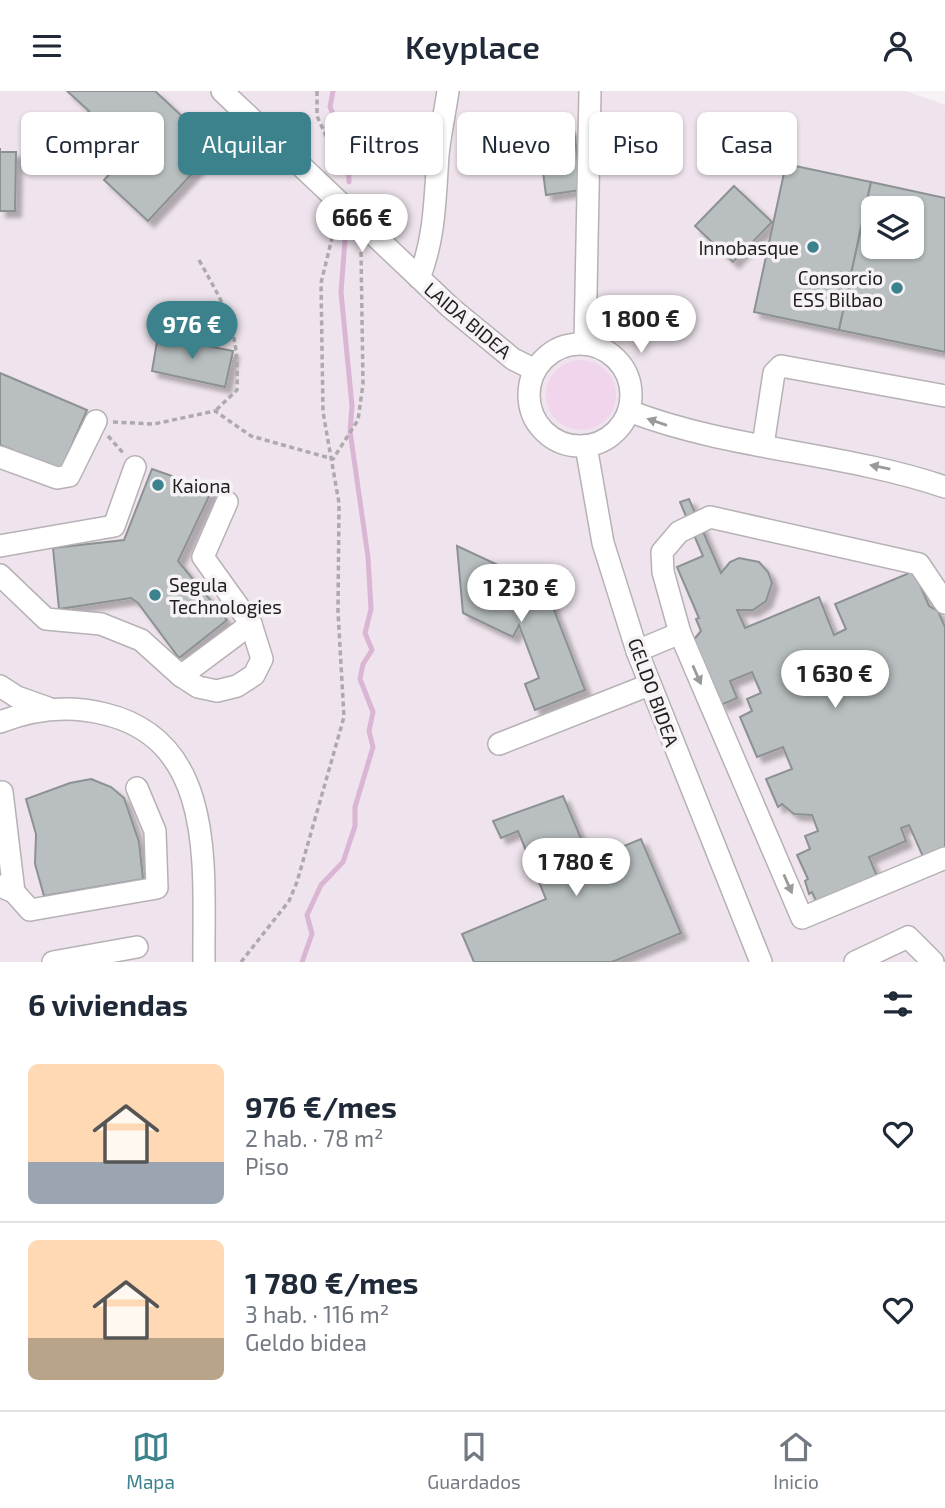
<!DOCTYPE html>
<html lang="es">
<head>
<meta charset="utf-8">
<style>
  body { margin:0; font-family:"Exo 2",sans-serif; background:#f2f2f3; color:#1f2937; height:100vh; display:flex; flex-direction:column; font-size:26px; white-space:nowrap }
  * { box-sizing:border-box; margin:0 }
  p { font-size:23px; color:#747a83 }
  .icon { flex:none; width:38px; height:38px; fill:none; stroke:currentColor; stroke-width:2; stroke-linecap:round; stroke-linejoin:round }
  .map { position:relative; height:871px; overflow:hidden }
  .side { display:flex; flex-direction:column; background:#fff; flex:1 }
  .side>* { flex:none }
  .hud { position:absolute; left:21px; top:21px; width:903px; height:63px; display:flex; gap:14px }
  .buttons { position:absolute; left:861px; top:105px; display:grid; gap:14px }
  .buttons a { display:grid; place-items:center; width:63px; height:63px; border-radius:10px; background:#fff; box-shadow:0 2px 5px #0004; font-size:35px }
  .price { position:absolute; translate:-50% -60px; padding:0 16px; border-radius:24px; background:#fff; color:#222; font-size:23px; line-height:46px; filter:drop-shadow(0 2px 4px #0008) }
  .price::after { content:''; position:absolute; left:50%; top:42px; width:21px; height:16px; margin-left:-10px; background:inherit; clip-path:polygon(0 0,100% 0,50% 100%) }
  .price.on { background:#3b828c; color:#fff }
  ul { padding:0; list-style:none }
  li { display:flex; align-items:center; gap:21px; height:175px; padding:0 28px }
  li+li { border-top:2px solid #e0e1e3 }
  li span { display:grid; place-items:center; flex:none; width:196px; height:140px; border-radius:10px; color:#555 }
  li>.icon { margin-inline-start:auto }
  span .icon { width:84px; height:84px; fill:#fffc; stroke-width:1 }
  li b { font-size:30px }
  h2 { display:flex; justify-content:space-between; align-items:center; height:84px; padding:0 28px; font-size:30px }
  .tag { padding:0 24px; border-radius:10px; background:#fff; box-shadow:0 2px 5px #0004; font-size:24px; line-height:63px }
  .tag.on { background:#3b828c; color:#fff }
  header { display:flex; justify-content:space-between; align-items:center; height:91px; padding:0 28px; background:#fff; font-size:32px; font-weight:600 }
  .tabs { display:flex; justify-content:space-around; align-items:center; height:98px; border-top:2px solid #e0e1e3; background:#fff; font-size:19px; color:#747a83 }
  .tabs a { display:grid; justify-items:center; gap:4px }
  .tabs .on { color:#3b828c }
  .map>svg:first-child { display:block }
</style>
</head>
<body>
<header><svg class="icon" aria-label="menu" viewBox="0 0 24 24"><path d="M4 6h16M4 12h16M4 18h16"/></svg>Keyplace<svg class="icon" aria-label="person" viewBox="0 0 24 24"><circle cx="12" cy="8" r="4"/><path d="M4 21q1-7 8-7t8 7"/></svg></header>
<div class="map">
<svg width="945" height="871" viewBox="0 0 945 871">
  <defs>
    <filter id="shadow"><feDropShadow dx="6" dy="6" stdDeviation="2" flood-color="#0004"/></filter>
  </defs>
  <rect width="100%" height="100%" fill="#f6f2f5"/>
  <!-- built -->
  <path fill="#efe4ed" fill-rule="evenodd" d="M0 0H906L945 14V871H0ZM873 117H912V156H873Z"/>
  <!-- green -->
  <circle fill="#f1d5ec" cx="581" cy="304" r="35"/>
  <g fill="none" stroke-linecap="round" stroke-linejoin="round">
    <!-- stream -->
    <g stroke="#dbb5d4" stroke-width="5">
      <polyline points="333,0 330,16 348,58 349,91"/>
      <polyline points="302,871 312,843 307,824 321,794 343,771 355,735 355,716 373,656 369,640 373,621 360,588 363,573 372,559 365,542 371,518 368,466 350,340 352,315 341,201 345,149"/>
    </g>
  </g>
  <!-- building -->
  <g fill="#b9bfc0" stroke="#8c9192" stroke-width="2" fill-rule="evenodd" filter="url(#shadow)">
    <polygon points="67,0 155,0 216,57 148,130 104,89 118,74 75,35 89,20"/>
    <polygon points="574,38 581,99 546,104 543,81 552,80 548,42"/>
    <polygon points="0,57 0,61 16,61 15,120 0,120"/>
    <polygon points="786,73 871,91 839,239 754,221"/>
    <path d="M871 91 945 107V261L839 239ZM873 117H912V156H873Z"/>
    <polygon points="734,95 772,131 733,171 695,135"/>
    <polygon points="158,245 233,260 225,296 152,280"/>
    <polygon points="0,282 87,319 61,379 0,354"/>
    <polygon points="152,378 212,399 178,470 227,529 179,567 138,512 131,507 59,518 53,457 124,449"/>
    <polygon points="689,408 721,482 730,471 739,467 759,471 768,481 772,492 766,510 753,519 737,519 745,537 819,506 834,544 846,538 835,513 914,480 929,515 938,520 945,536 945,762 925,770 909,734 901,737 906,750 869,766 878,788 818,814 812,801 809,803 805,790 808,788 797,764 810,758 805,745 818,740 812,724 794,723 782,713 778,716 766,688 792,678 783,656 757,666 740,626 752,620 747,608 761,602 752,581 730,590 737,607 721,614 691,552 701,540 696,528 699,527 677,476 703,465 680,411"/>
    <polygon points="457,455 539,493 529,513 549,506 585,599 535,619 525,593 539,587 519,534 513,546 463,522"/>
    <polygon points="91,688 111,696 124,707 139,751 143,788 44,805 35,773 36,743 26,708 70,692"/>
    <polygon points="563,705 590,769 641,748 681,842 612,871 474,871 462,843 546,808 518,740 501,747 493,730"/>
  </g>
  <g fill="none" stroke-linecap="round" stroke-linejoin="round">
    <!-- minor casing -->
    <g stroke="#b6b1b5" stroke-width="24">
      <g id="minor">
        <polyline points="222,0 451,217 513,268 535,279"/>
        <path d="M419 187C435 148 435 106 438 64 440 43 445 21 448 0"/>
        <polyline points="585,253 590,0"/>
        <circle cx="580" cy="304" r="51"/>
        <path d="M629 320C730 359 842 361 945 396"/>
        <polyline points="763,354 774,282 781,275 945,305"/>
        <polyline points="586,355 603,452 637,560 761,871"/>
        <polyline points="0,366 57,387 69,385 96,330"/>
        <polyline points="0,455 114,435 135,376"/>
        <polyline points="0,484 46,528 101,533 141,549 181,585 198,596 217,600 237,595 254,584 262,568 251,533 203,466 227,411"/>
        <polyline points="680,542 663,481 662,461 679,441 710,426 919,473 945,512"/>
        <polyline points="637,560 680,542 802,827 945,767"/>
        <polyline points="181,585 251,533"/>
        <polyline points="0,595 17,606 48,617"/>
        <path d="M0 631C33 618 70 614 105 623 218 650 203 780 204 871"/>
        <polyline points="499,653 649,594"/>
        <polyline points="0,795 14,801 2,701"/>
        <polyline points="14,801 30,819 157,797 155,740 137,697"/>
        <polyline points="53,871 137,856"/>
        <polyline points="855,871 908,846 933,871"/>
      </g>
    </g>
    <!-- path -->
    <g stroke="#ada9ac" stroke-width="3.5" stroke-dasharray="5 3.5" stroke-linecap="butt">
      <polyline points="317,0 317,25 337,69 333,80"/>
      <path d="M199 169C228 221 239 238 237 299L215 320"/>
      <polyline points="113,331 154,333 215,320 251,345 333,368 358,329 363,293 361,160"/>
      <polyline points="108,345 124,363"/>
      <polyline points="241,871 289,810 297,791 344,626 338,521 339,412 323,321 321,192 335,135"/>
    </g>
    <!-- minor -->
    <use href="#minor" stroke="#fff" stroke-width="21"/>
  </g>
  <!-- one-way arrows -->
  <defs><path id="oneway-solid" d="M-6-.8H1V-3.2L6.5 0L1 3.2V.8H-6Z" transform="scale(1.75)"/></defs>
  <g fill="#9b9a9a">
    <use href="#oneway-solid" transform="translate(657 331) rotate(-161)"/>
    <use href="#oneway-solid" transform="translate(880 376) rotate(-168)"/>
    <use href="#oneway-solid" transform="translate(697 584) rotate(66)"/>
    <use href="#oneway-solid" transform="translate(788 793) rotate(66)"/>
  </g>
  <!-- markers -->
  <g fill="#3b828c" stroke="#f6f2f5" stroke-width="2.5">
    <circle cx="813" cy="156" r="7"/>
    <circle cx="897" cy="197" r="7"/>
    <circle cx="158" cy="394" r="7"/>
    <circle cx="155" cy="504" r="7"/>
  </g>
  <g text-anchor="middle" dominant-baseline="central" stroke-width="7" stroke-linejoin="round" paint-order="stroke">
    <!-- poi labels -->
    <g font-size="19" fill="#201e1f" stroke="#f6f2f5" text-anchor="end">
      <text x="799" y="156">Innobasque</text>
      <text x="883" y="186">Consorcio<tspan x="883" dy="22">ESS Bilbao</tspan></text>
      <text x="172" y="394" text-anchor="start">Kaiona</text>
      <text x="169" y="493" text-anchor="start">Segula<tspan x="169" dy="22">Technologies</tspan></text>
    </g>
    <!-- street labels -->
    <g font-size="19" fill="#201e1f" stroke="#f6f2f5">
      <text transform="translate(468 229) rotate(40)">LAIDA BIDEA</text>
      <text transform="translate(654 601) rotate(70)">GELDO BIDEA</text>
    </g>
  </g>
</svg>
<div class="buttons">
<a><svg class="icon" aria-label="layers" viewBox="0 0 24 24"><path d="M12 4l9 5-9 5-9-5zM3 14l9 5 9-5"/></svg></a>
</div>
<b class="price" style="left:362px;top:163px">666 €</b>
<b class="price" style="left:641px;top:264px">1 800 €</b>
<b class="price on" style="left:192px;top:270px">976 €</b>
<b class="price" style="left:521px;top:533px">1 230 €</b>
<b class="price" style="left:835px;top:619px">1 630 €</b>
<b class="price" style="left:576px;top:807px">1 780 €</b>
<div class="hud">
<a class="tag">Comprar</a>
<a class="tag on">Alquilar</a>
<a class="tag">Filtros</a>
<a class="tag">Nuevo</a>
<a class="tag">Piso</a>
<a class="tag">Casa</a>
</div>
</div>
<section class="side">
<h2>6 viviendas<svg class="icon" aria-label="filters" viewBox="0 0 24 24"><path d="M4 7h16M4 17h16"/><circle cx="9" cy="7" r="2"/><circle cx="15" cy="17" r="2"/></svg></h2>
<ul>
<li><span style="background:linear-gradient(#ffd9b3 70%,#9aa5b1 0)"><svg class="icon" aria-label="home" viewBox="0 0 24 24"><path d="M3 11l9-7 9 7M6 9v11h12V9"/></svg></span><div><b>976 €/mes</b><p>2 hab. · 78 m²</p><p>Piso</p></div><svg class="icon" aria-label="heart" viewBox="0 0 24 24"><path d="M12 20l-8-8c-3-5 5-10 8-4 3-6 11-1 8 4z"/></svg></li>
<li><span style="background:linear-gradient(#ffd9b3 70%,#b9a48a 0)"><svg class="icon" aria-label="home" viewBox="0 0 24 24"><path d="M3 11l9-7 9 7M6 9v11h12V9"/></svg></span><div><b>1 780 €/mes</b><p>3 hab. · 116 m²</p><p>Geldo bidea</p></div><svg class="icon" aria-label="heart" viewBox="0 0 24 24"><path d="M12 20l-8-8c-3-5 5-10 8-4 3-6 11-1 8 4z"/></svg></li>
</ul>
</section>
<nav class="tabs">
<a class="on"><svg class="icon" aria-label="map" viewBox="0 0 24 24"><path d="M3 6l6-2 6 2 6-2v14l-6 2-6-2-6 2zM9 4v14M15 6v14"/></svg>Mapa</a>
<a><svg class="icon" aria-label="saved" viewBox="0 0 24 24"><path d="M7 4h10v16l-5-4-5 4z"/></svg>Guardados</a>
<a><svg class="icon" aria-label="home" viewBox="0 0 24 24"><path d="M3 11l9-7 9 7M6 9v11h12V9"/></svg>Inicio</a>
</nav>
</body>
</html>
